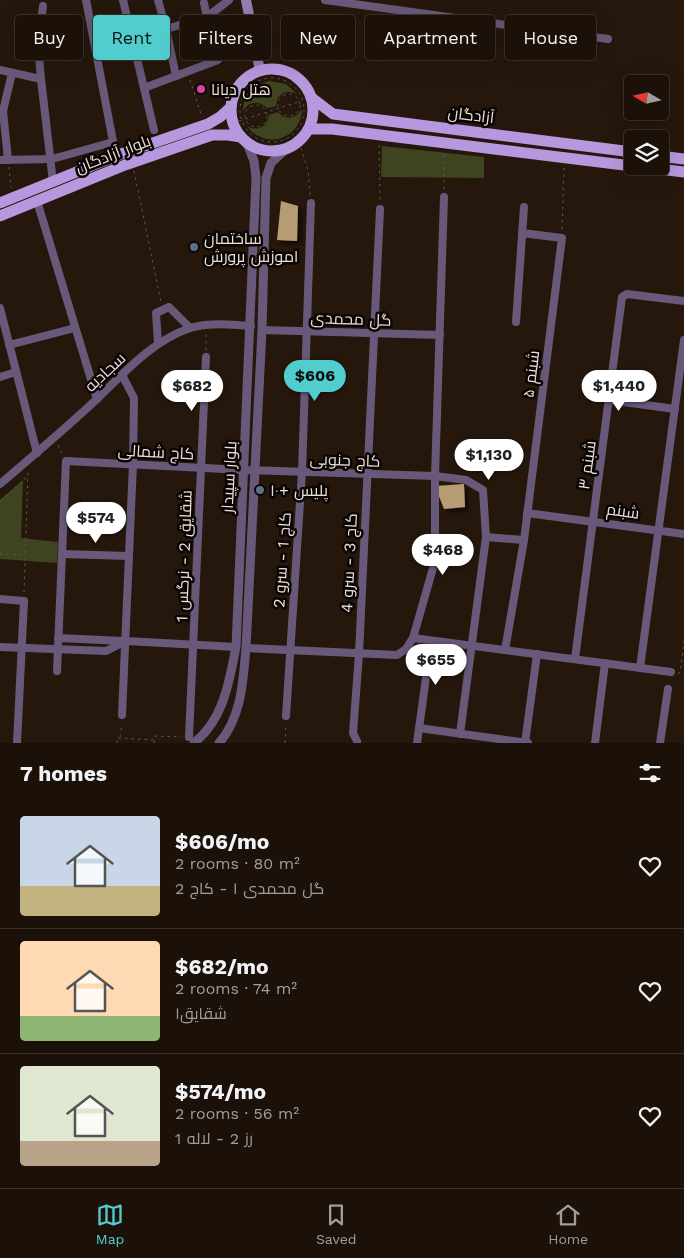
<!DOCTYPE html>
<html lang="en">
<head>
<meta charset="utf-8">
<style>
  body { margin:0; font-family:"Work Sans",Cairo,sans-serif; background:#251a12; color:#f1f3f6; height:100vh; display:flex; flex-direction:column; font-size:19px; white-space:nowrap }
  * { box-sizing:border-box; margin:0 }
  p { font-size:16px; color:#a09d9c }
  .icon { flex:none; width:28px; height:28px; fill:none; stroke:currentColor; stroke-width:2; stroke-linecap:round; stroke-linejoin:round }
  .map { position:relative; height:743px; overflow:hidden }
  .panel { display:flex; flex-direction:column; background:#1c1109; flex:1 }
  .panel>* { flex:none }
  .banner { position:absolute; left:15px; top:15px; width:655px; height:45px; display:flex; gap:10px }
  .needle { width:32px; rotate:279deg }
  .fabs { position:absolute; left:624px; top:75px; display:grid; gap:10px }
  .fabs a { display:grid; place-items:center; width:45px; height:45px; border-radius:5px; background:#1c1109; box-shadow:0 5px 20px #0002,0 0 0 1px #3a312a; font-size:25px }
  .price { position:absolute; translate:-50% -42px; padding:0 11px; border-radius:18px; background:#fff; color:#222; font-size:16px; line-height:32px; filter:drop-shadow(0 1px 2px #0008) }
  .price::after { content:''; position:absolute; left:50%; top:30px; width:15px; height:11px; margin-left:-8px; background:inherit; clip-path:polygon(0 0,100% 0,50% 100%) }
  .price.current { background:#52cdce; color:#111 }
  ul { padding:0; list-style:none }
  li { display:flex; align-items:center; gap:15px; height:125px; padding:0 20px }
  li+li { border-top:1px solid #3a312a }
  li span { display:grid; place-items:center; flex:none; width:140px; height:100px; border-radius:5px; color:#555 }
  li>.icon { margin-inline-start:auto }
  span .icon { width:60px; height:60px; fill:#fffc; stroke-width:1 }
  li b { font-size:21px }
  h2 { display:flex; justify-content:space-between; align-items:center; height:60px; padding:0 20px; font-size:21px }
  .tag { padding:0 18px; border-radius:5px; background:#1c1109; box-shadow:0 5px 20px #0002,0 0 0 1px #3a312a; font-size:18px; line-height:45px }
  .tag.current { background:#52cdce; color:#111 }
  .menu { display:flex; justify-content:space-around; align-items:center; height:70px; border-top:1px solid #3a312a; background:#1c1109; font-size:14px; color:#a09d9c }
  .menu a { display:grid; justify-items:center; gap:2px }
  .menu .current { color:#52cdce }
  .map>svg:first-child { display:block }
</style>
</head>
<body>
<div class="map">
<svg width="684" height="743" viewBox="0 0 684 743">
  <defs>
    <filter id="shadow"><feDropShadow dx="3.5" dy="3.5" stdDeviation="2.5" flood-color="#0009"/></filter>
  </defs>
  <rect width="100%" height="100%" fill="#26170c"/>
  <!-- green -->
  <g fill="#3e441f">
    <path d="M269 81 286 84 297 94C287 89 277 93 276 106L267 108C258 100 248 101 243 112 243 95 253 84 269 81Z"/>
    <path d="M302 108C302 139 265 151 247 126 258 132 267 127 269 115L278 112C286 121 297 119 302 108Z"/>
    <polygon points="382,146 484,157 484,178 381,177"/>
    <polygon points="23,480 21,538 58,542 57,563 0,559 0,500"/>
  </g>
  <!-- building -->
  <g fill="#b59c73" filter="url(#shadow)">
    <polygon points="281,201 298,206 297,241 277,240"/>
    <polygon points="464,484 465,507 444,509 435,486"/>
  </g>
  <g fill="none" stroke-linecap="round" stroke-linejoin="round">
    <!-- path -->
    <g stroke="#65574e" stroke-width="1" stroke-dasharray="2.5 4" stroke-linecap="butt">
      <polyline points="47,44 85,43"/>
      <circle cx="272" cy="110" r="32"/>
      <polyline points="190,80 202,117"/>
      <circle cx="289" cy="105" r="11"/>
      <circle cx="256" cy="116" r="11"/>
      <polyline points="233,123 301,101"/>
      <polyline points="299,142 308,170 310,195"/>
      <polyline points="379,145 380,201"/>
      <polyline points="444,154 444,190"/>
      <polyline points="9,167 11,188"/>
      <polyline points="134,171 161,302"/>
      <polyline points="562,229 564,168"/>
      <polyline points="206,350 206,334"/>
      <polyline points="58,445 63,455"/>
      <polyline points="0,501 27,477"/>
      <polyline points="0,554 24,555"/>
      <polyline points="24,592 28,471"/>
      <polyline points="678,673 680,673 684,641"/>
      <polyline points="120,737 122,724"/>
      <polyline points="117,743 117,738 154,740"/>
      <polyline points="154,743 155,736 181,737"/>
      <polyline points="285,743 286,724"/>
    </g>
    <!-- minor -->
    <g stroke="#68597b" stroke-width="8">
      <polyline points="86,0 116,157"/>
      <polyline points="123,0 154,130"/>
      <polyline points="158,0 166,29 176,76"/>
      <polyline points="325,0 608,39"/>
      <polyline points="43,6 38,44 41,79 53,182"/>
      <polyline points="166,29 207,17 204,3"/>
      <polyline points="0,70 41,79"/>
      <polyline points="144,88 218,60 207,17 229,0"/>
      <polyline points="0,160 52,159 113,142"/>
      <polyline points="8,160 3,111 12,73"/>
      <polyline points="37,201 97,399"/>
      <polyline points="0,308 37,453"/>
      <polyline points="516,322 524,207"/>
      <polyline points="262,330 440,335"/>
      <polyline points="158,344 156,313 169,307 190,328"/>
      <polyline points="9,345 75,328"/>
      <polyline points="122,375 134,398 133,464 122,715"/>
      <polyline points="0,377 16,372"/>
      <polyline points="609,400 675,409"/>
      <path d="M0 484C33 456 66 428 97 399 125 372 152 341 190 328 209 322 231 325 251 326"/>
      <polyline points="527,513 684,534"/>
      <polyline points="486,537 524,540"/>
      <polyline points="62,554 129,556"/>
      <polyline points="0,599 24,601 17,743"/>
      <polyline points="58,638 124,641"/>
      <polyline points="413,638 671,672"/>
      <polyline points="0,647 106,651 126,641 236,647"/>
      <polyline points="246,648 397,655 406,649 413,638 433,568 435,554 435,476 444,197"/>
      <polyline points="505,650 524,540 562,238 522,233"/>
      <polyline points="575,659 622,297 627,294 684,301"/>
      <polyline points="640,668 684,340"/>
      <polyline points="57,671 66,461 244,470 435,476 466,480 483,490 486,537 460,734"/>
      <polyline points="286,716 302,472 311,203"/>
      <polyline points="419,728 528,743"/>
      <polyline points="189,737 206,357"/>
      <polyline points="357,741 353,733 359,654 380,209"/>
      <polyline points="417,743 431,641"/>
      <polyline points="525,743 537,654"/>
      <polyline points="595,743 605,663"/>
      <polyline points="660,743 668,689"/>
    </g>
    <!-- tertiary -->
    <g stroke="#68597b" stroke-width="9">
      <path d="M194 743C224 719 229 682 236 647L256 178 254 161 247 143"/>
      <path d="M219 743C242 717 243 680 246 648L262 330 266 178 271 163 285 150"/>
    </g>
    <!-- secondary -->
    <polyline stroke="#947db3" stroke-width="10" points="246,0 260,71"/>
    <!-- primary -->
    <g stroke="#b698de" stroke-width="11">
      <circle cx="272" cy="110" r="41"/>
      <polyline points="312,98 333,114 632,152"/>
      <polyline points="309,129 332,129 632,166"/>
      <polyline points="660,156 684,159"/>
      <polyline points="635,166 684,172"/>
      <polyline points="0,203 121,154 208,124 220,117 231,107"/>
      <polyline points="0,216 125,165 212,135 228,135 241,137"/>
    </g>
  </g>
  <!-- markers -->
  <circle fill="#d1479c" stroke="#0a0502" stroke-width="2" cx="201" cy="89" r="5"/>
  <g fill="#5c6f8a" stroke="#0a0502" stroke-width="2">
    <circle cx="194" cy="247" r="5"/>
    <circle cx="260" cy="490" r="5"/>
  </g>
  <g text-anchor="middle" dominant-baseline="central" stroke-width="5" stroke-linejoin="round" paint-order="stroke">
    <!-- poi labels -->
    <g font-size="16" fill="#ebe0d9" stroke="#0a0502" text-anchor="start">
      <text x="211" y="89">هتل دیانا</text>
      <text x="204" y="238">ساختمان<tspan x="204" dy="18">اموزش پرورش</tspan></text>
      <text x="270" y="490">پلیس +۱۰</text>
    </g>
    <!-- street labels -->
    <g font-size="16" fill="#ebe0d9" stroke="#0a0502">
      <text transform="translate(471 115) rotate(7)">آزادگان</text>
      <text transform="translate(113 154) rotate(-21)">بلوار آزادگان</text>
      <text transform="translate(351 319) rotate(2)">گل محمدی</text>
      <text transform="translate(105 372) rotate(-43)">سجادیه</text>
      <text transform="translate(531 374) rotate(-83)">شبنم ۵</text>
      <text transform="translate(156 452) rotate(3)">کاج شمالی</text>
      <text transform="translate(345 460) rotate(2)">کاج جنوبی</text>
      <text transform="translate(587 465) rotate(-82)">شبنم ۳</text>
      <text transform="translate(229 477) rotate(-87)">بلوار سپیدار</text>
      <text transform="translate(623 511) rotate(8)">شبنم</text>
      <text transform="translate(184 556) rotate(-88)">شقایق 2 - نرگس 1</text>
      <text transform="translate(282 560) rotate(-86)">کاج 1 - سرو 2</text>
      <text transform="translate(349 563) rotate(-87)">کاج 3 - سرو 4</text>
    </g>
  </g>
</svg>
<div class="fabs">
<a><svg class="needle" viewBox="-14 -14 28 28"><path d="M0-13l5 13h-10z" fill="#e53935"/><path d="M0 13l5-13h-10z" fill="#a09d9c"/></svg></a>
<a><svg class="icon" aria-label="layers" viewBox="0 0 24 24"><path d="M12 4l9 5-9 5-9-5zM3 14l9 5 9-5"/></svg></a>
</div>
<b class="price current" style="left:315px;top:402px">$606</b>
<b class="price" style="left:192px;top:412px">$682</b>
<b class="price" style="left:619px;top:412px">$1,440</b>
<b class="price" style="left:489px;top:481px">$1,130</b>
<b class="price" style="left:96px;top:544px">$574</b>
<b class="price" style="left:443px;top:576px">$468</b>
<b class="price" style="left:436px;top:686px">$655</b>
<div class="banner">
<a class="tag">Buy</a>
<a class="tag current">Rent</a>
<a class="tag">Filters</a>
<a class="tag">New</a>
<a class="tag">Apartment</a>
<a class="tag">House</a>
</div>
</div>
<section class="panel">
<h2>7 homes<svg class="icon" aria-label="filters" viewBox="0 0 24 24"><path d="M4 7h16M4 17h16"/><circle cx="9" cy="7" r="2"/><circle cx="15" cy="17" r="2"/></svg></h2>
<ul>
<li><span style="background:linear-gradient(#c9d6e8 70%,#c2b280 0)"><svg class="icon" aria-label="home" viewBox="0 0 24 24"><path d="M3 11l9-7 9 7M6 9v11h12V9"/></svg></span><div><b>$606/mo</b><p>2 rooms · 80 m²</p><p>گل محمدی ۱ - کاج 2</p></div><svg class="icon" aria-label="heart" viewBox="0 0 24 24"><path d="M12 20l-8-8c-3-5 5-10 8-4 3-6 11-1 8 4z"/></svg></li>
<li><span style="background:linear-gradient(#ffd9b3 75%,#8fb573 0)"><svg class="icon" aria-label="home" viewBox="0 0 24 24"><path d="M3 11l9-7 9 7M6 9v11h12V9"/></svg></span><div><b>$682/mo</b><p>2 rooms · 74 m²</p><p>شقایق۱</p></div><svg class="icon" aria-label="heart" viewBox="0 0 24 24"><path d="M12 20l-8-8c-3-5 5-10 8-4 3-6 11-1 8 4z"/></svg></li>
<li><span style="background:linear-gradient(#dfe7d0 75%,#b9a48a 0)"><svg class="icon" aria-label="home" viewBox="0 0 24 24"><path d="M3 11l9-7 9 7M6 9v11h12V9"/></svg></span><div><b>$574/mo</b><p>2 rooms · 56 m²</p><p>رز 2 - لاله 1</p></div><svg class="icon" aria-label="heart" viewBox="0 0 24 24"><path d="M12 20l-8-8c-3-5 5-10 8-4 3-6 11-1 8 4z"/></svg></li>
</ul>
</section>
<nav class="menu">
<a class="current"><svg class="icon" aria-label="map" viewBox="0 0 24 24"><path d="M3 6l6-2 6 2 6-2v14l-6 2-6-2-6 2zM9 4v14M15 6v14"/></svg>Map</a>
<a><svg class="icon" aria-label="saved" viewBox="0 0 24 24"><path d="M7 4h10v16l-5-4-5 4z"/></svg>Saved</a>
<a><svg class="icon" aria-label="home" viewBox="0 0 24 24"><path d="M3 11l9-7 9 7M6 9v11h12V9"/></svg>Home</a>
</nav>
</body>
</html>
